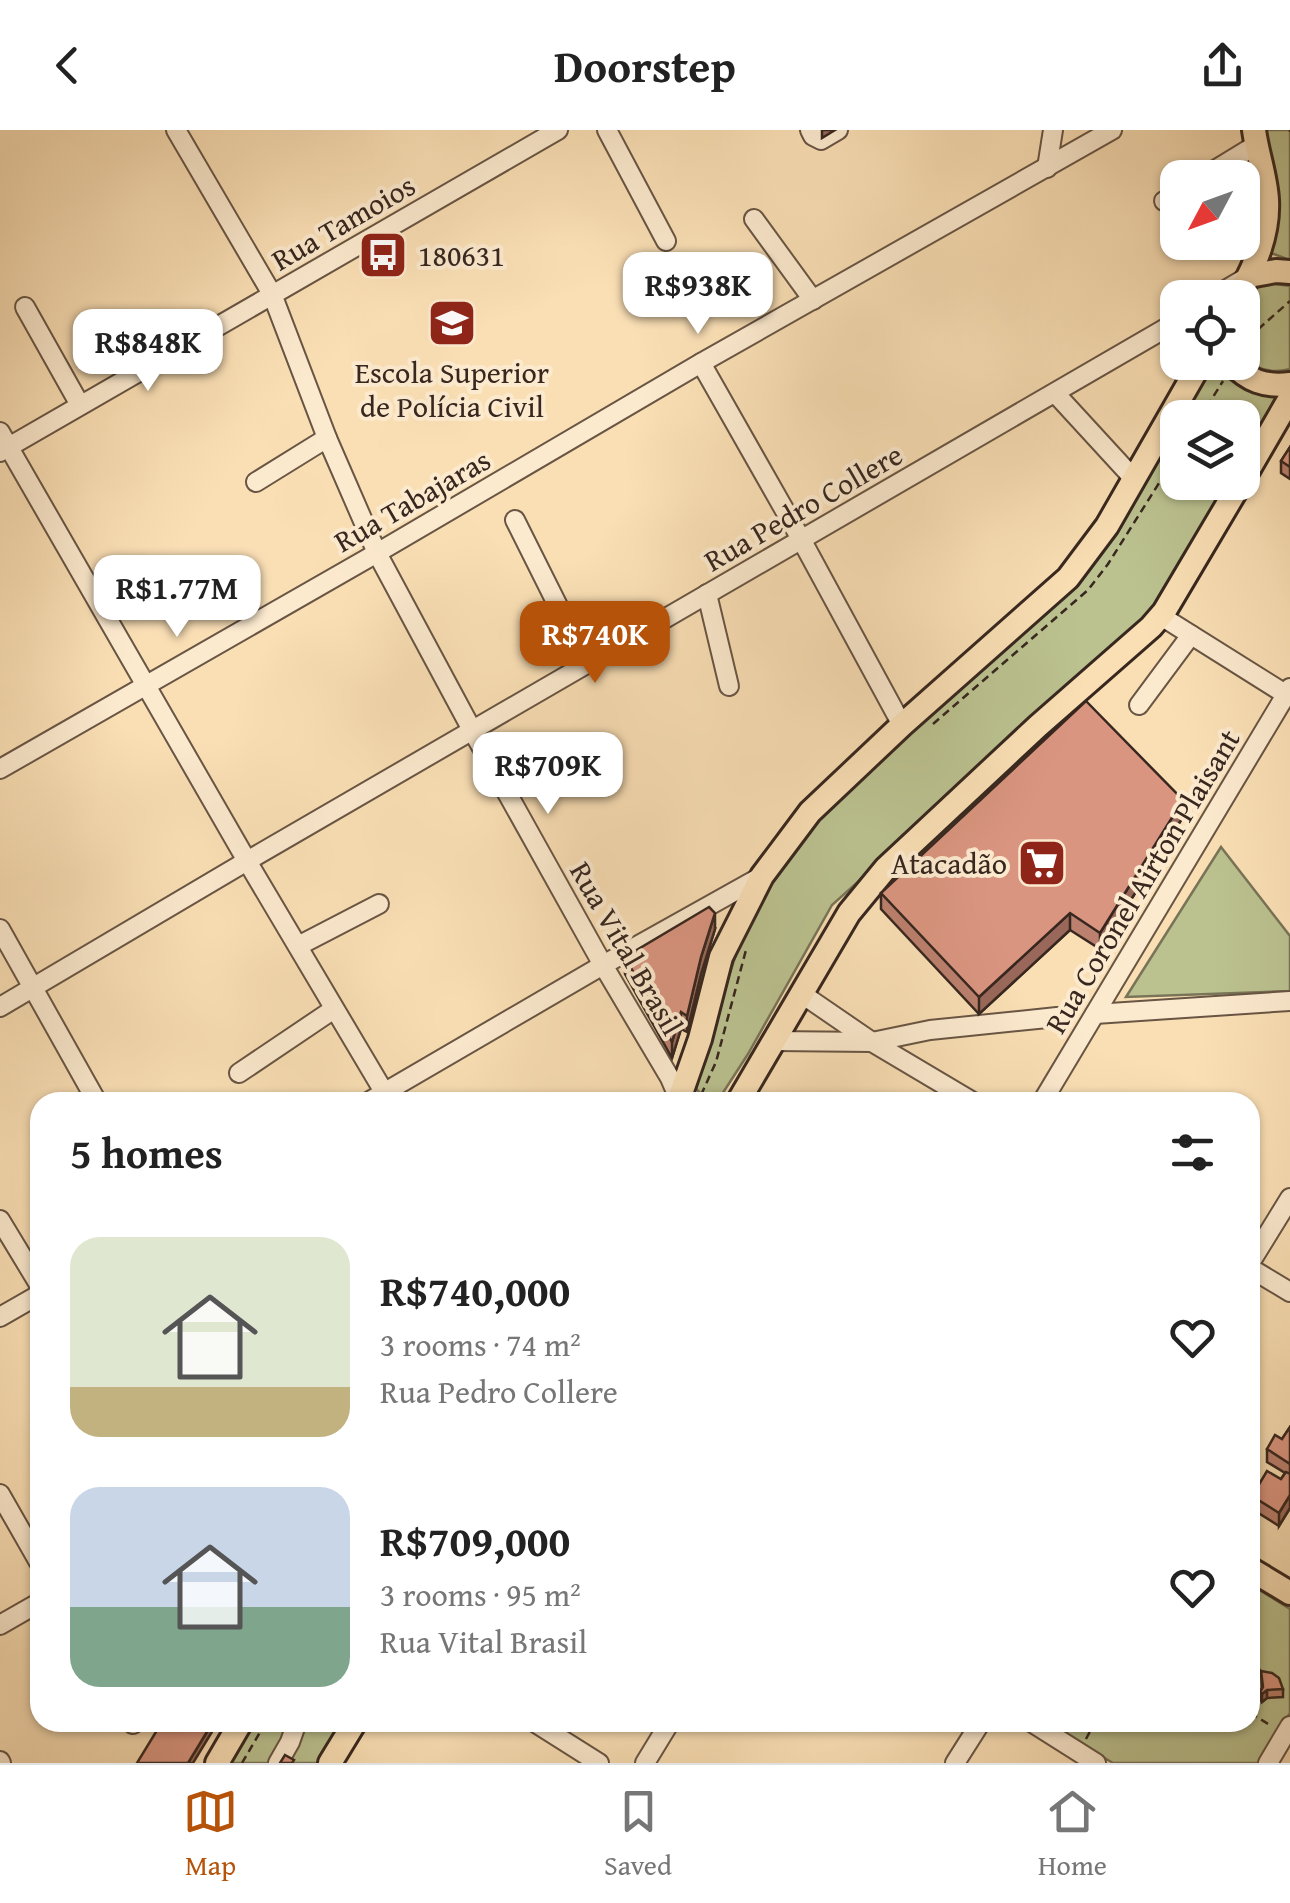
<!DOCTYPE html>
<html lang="en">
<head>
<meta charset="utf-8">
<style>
  body { margin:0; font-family:"Gentium Book Plus",serif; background:#f6f6f6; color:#222; height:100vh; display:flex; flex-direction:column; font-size:38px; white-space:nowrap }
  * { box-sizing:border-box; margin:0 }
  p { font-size:32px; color:#767676 }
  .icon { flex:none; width:55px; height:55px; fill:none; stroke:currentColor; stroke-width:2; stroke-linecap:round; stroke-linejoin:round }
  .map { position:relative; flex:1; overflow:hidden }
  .sheet { position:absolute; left:30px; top:962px; width:1230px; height:640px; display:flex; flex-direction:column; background:#fff; border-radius:30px; box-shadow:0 2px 8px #0004 }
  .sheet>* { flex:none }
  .needle { width:65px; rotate:229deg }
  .controls { position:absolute; left:1160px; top:30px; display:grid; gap:20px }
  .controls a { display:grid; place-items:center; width:100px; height:100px; border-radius:20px; background:#fff; box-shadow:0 2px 8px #0004; font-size:50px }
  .price { position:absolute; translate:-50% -85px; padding:0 22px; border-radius:20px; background:#fff; color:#222; font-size:32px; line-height:65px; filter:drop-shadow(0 2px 5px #0008) }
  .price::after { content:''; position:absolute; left:50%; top:60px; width:30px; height:22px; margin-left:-15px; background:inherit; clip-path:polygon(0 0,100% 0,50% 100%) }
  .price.on { background:#b45309; color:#fff }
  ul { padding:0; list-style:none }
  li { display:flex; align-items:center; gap:30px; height:250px; padding:0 40px }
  li span { display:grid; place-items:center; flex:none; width:280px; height:200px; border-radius:30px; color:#555 }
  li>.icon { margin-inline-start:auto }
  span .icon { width:120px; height:120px; fill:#fffc; stroke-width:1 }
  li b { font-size:42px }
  h2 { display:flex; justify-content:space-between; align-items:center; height:120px; padding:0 40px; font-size:42px }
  header { display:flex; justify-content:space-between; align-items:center; height:130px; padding:0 40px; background:#fff; font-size:45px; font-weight:600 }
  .menu { display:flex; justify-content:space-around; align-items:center; height:140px; border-top:2px solid #e0e0e0; background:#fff; font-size:28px; color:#767676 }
  .menu a { display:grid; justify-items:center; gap:5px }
  .menu .on { color:#b45309 }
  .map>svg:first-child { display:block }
</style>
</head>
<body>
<header><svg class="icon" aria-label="back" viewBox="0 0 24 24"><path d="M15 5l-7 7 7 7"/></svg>Doorstep<svg class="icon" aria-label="share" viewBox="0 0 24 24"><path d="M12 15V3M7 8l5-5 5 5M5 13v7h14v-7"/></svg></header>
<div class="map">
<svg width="1290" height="1633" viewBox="0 0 1290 1633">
  <rect width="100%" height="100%" fill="#fadfb5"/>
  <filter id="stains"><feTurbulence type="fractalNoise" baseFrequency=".002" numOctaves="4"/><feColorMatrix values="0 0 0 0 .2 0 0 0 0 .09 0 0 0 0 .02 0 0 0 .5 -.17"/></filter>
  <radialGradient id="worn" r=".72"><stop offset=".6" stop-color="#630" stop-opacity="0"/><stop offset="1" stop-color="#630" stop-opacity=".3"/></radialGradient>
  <!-- green -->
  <g fill="#bbc290" stroke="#797458" stroke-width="2.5">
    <polygon points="1264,0 1290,0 1290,130 1271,123 1278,84"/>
    <path d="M1268 153 1290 156V239C1271 244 1256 240 1243 227V184L1257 157Z"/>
    <polygon points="1213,233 1222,233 1283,262 1243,333 1242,288 1179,288"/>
    <polygon points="1177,290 1178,352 1231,353 1162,472 1134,504 832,775 748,924 717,972 708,972 693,955 751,779 798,711 915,590 1082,443"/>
    <polygon points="1221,717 1290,806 1290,861 1126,867"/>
    <polygon points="1250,1454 1290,1479 1290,1583 1260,1633 1113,1633 1046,1593 1250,1592"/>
    <polygon points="246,1593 343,1593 318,1633 222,1633"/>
  </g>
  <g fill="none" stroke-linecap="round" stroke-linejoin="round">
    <!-- minor casing -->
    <g stroke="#685544" stroke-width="22">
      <g id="minor">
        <polyline points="176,0 272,164 327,308 377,423 472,600 603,835 670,948 679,969"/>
        <polyline points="607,0 666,111"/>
        <polyline points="810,0 813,6 821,10 838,0"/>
        <polyline points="1047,38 1053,0"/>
        <polyline points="1202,48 1256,15"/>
        <polyline points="1164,71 1178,63"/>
        <polyline points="754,89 813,170"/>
        <polyline points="1212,168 1249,146"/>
        <polyline points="25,177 80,275"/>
        <polyline points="701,233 801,409 902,595"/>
        <polyline points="1055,263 1134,349"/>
        <polyline points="0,302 247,731 390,972"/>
        <polyline points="0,322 558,0"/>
        <polyline points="256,352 327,308"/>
        <polyline points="515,390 587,534"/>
        <polyline points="707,464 729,556"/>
        <polyline points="1161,486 1290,567"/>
        <polyline points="1139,575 1191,505"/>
        <polyline points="0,639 377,423 701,233 1112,0"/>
        <polyline points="0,799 97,972"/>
        <polyline points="298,816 379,774"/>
        <polyline points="802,864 872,912 973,972"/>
        <polyline points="0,877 247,731 1178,191"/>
        <polyline points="1095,884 1290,871"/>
        <polyline points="774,911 872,912 930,900 1057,887"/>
        <polyline points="239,943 334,879"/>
        <polyline points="368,972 603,835 762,746"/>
        <polyline points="1042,972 1290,558"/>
        <polyline points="0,1090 40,1156"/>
        <polyline points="1250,1133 1290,1068"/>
        <polyline points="1250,1138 1290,1162"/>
        <polyline points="0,1187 40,1164"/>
        <polyline points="0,1364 40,1434"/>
        <polyline points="0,1495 40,1472"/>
        <polyline points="132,1592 133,1594"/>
        <polyline points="534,1592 599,1633"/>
        <polyline points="1031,1592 1096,1633"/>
        <polyline points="0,1631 1,1633"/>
        <polyline points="278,1633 290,1612 297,1592"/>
        <polyline points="645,1633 670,1592"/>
        <polyline points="955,1633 981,1592"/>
        <polyline points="1268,1633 1290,1596"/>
      </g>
    </g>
    <!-- major casing -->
    <g stroke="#37271f" stroke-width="28">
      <g id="major">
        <polyline points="1249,146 1276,141 1290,142"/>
        <path d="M1237 168C1254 138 1269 105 1267 70 1266 47 1257 23 1254 0"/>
        <path d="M1230 232C1249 251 1264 257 1290 254"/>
        <polyline points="1242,351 1290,268"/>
        <polyline points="678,972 700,909 721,827 762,746 810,682 902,595 1068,448 1107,396 1201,232"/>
        <polyline points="738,972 849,783 886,738 1038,596 1151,497 1164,482 1241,352"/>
        <polyline points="1250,1439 1290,1463"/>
        <polyline points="217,1633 241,1592"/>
        <polyline points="330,1633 355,1592"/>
      </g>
    </g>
    <!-- path -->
    <g stroke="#37271f" stroke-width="2.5" stroke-dasharray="8 5" stroke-linecap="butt">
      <polyline points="1290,0 1290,2"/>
      <polyline points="1243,220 1255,202 1290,171"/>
      <polyline points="1200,288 1223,251"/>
      <polyline points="933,594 1088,460 1108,434 1178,323"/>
      <polyline points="701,965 716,932 746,820"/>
      <polyline points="1250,1583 1270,1595"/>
      <polyline points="1086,1609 1095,1592"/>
      <polyline points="242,1633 266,1592"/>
    </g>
    <!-- minor -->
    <use href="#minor" stroke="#fceacf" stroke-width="18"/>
    <!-- major -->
    <use href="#major" stroke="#fadfb5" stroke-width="22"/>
  </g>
  <!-- wall -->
  <g fill="#bb806e" stroke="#37271f" stroke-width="2.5">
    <polygon points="1290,317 1290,349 1281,343 1281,331"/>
    <polygon points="1183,687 1100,819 1070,800 979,884 881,779 881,763"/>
    <polygon points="715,799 701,844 687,902 681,899 672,928 625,844 625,827"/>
    <polygon points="1290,1297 1290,1378 1279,1396 1252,1379 1252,1366 1281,1349 1285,1343 1267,1332 1267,1319 1282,1309"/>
    <polygon points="1261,1541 1283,1559 1283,1567 1267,1568 1262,1572 1260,1570 1260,1562 1262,1558"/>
  </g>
  <!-- shaded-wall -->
  <g fill="#99685a" stroke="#37271f" stroke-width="2.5">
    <polygon points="822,0 835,0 822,8"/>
    <polygon points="1183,670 1183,687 1100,819 1100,803"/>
    <polygon points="715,783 715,799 701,844 687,902 687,886 701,827"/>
    <polygon points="1070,783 1070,800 979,884 979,867"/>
    <polygon points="681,882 681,899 672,928 672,912"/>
    <polygon points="1290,1365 1290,1378 1279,1396 1279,1383"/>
    <polygon points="1267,1560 1267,1568 1262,1572 1262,1564"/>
    <polygon points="213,1592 218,1592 193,1633 188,1633"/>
  </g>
  <!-- building -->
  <g fill="#da9580" stroke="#37271f" stroke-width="2.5">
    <polygon points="1290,317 1290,337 1281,331"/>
    <polygon points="1086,571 1183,670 1100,803 1070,783 979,867 881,763"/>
    <polygon points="709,777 715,783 701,827 687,886 681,882 672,912 625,827"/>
    <polygon points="1290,1297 1290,1334 1267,1319 1275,1305 1282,1309"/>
    <polygon points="1267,1341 1281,1349 1286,1342 1290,1344 1290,1365 1279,1383 1252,1366"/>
    <polygon points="1261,1541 1272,1543 1279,1548 1283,1559 1267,1560 1262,1564 1260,1562 1263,1557"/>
    <polygon points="162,1592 213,1592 188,1633 137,1633"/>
    <polygon points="285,1625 294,1630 292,1633 280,1633"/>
  </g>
  <!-- icons -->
  <defs>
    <g id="bus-square" transform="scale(2.5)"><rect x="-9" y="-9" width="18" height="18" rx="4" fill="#8f2418" stroke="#fceacf"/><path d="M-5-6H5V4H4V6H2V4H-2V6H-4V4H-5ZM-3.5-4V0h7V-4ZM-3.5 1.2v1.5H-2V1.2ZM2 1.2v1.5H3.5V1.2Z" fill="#fff"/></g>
    <g id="university-square" transform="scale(2.5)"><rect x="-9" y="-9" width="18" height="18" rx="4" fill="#8f2418" stroke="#fceacf"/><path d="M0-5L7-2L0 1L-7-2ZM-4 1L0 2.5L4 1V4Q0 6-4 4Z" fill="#fff"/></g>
    <g id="supermarket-square" transform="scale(2.5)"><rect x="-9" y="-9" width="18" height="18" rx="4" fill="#8f2418" stroke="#fceacf"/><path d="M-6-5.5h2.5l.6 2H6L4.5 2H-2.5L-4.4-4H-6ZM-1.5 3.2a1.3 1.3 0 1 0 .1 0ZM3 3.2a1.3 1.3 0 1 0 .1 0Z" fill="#fff"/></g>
  </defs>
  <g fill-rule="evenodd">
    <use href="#bus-square" x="383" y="125"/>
    <use href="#university-square" x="452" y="193"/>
    <use href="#supermarket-square" x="1042" y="733"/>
  </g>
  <g text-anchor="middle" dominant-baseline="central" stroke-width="8" stroke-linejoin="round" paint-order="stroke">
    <!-- street labels -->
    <g font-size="30" fill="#37271f" stroke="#fceacf">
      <text transform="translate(343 92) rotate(-30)">Rua Tamoios</text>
      <text transform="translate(412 370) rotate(-30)">Rua Tabajaras</text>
      <text transform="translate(803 377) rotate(-30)">Rua Pedro Collere</text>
      <text transform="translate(1142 751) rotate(-59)">Rua Coronel Airton Plaisant</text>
      <text transform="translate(627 818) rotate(60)">Rua Vital Brasil</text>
    </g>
    <!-- poi labels -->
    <g font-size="30" fill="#37271f" stroke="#fceacf" text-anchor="start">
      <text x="418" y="125">180631</text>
      <text x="452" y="242" text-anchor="middle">Escola Superior<tspan x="452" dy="34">de Polícia Civil</tspan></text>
      <text x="1007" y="733" text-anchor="end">Atacadão</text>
    </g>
  </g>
  <rect width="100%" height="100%" filter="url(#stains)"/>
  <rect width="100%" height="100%" fill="url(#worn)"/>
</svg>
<div class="controls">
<a><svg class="needle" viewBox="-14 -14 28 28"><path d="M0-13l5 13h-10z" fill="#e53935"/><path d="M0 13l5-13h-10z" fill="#767676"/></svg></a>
<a><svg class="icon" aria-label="locate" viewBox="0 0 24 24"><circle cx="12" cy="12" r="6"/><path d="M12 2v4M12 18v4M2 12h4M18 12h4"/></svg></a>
<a><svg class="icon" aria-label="layers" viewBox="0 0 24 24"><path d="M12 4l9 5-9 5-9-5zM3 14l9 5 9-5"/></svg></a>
</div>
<b class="price" style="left:698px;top:207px">R$938K</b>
<b class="price" style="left:148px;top:264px">R$848K</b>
<b class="price" style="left:177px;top:510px">R$1.77M</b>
<b class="price on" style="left:595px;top:556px">R$740K</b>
<b class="price" style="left:548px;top:687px">R$709K</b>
<section class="sheet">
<h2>5 homes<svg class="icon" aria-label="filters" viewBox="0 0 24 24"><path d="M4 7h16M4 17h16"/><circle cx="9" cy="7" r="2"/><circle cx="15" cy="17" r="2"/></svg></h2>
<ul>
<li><span style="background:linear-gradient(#dfe7d0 75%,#c2b280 0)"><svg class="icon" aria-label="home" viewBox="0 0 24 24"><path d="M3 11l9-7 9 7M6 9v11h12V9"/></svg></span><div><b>R$740,000</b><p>3 rooms · 74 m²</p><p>Rua Pedro Collere</p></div><svg class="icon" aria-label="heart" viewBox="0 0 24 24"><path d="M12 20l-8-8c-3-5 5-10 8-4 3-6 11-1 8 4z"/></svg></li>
<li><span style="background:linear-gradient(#c9d6e8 60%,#7fa58c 0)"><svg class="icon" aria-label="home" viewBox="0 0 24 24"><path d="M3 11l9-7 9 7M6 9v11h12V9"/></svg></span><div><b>R$709,000</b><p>3 rooms · 95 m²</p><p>Rua Vital Brasil</p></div><svg class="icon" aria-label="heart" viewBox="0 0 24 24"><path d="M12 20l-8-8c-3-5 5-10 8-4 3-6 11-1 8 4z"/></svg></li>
</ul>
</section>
</div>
<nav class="menu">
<a class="on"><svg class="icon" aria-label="map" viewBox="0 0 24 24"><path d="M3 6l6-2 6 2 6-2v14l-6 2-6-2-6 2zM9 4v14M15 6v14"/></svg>Map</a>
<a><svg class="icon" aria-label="saved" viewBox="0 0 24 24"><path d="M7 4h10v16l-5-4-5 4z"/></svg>Saved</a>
<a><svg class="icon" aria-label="home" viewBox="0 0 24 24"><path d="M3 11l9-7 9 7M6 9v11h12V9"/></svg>Home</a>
</nav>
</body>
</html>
